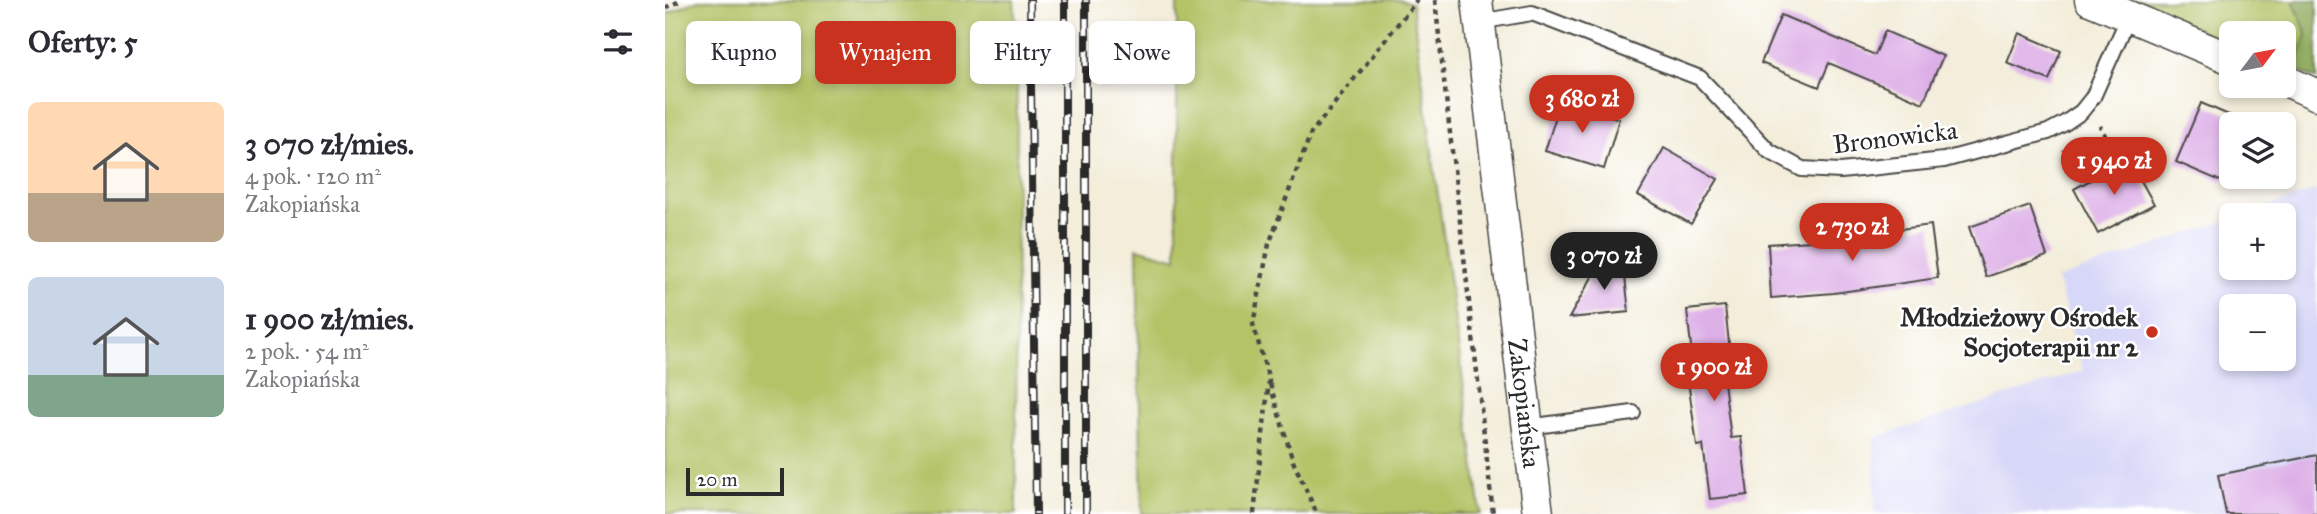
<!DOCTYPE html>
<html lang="pl">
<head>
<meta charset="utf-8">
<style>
  body { margin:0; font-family:"IM FELL Great Primer",serif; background:#f7f7f7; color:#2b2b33; height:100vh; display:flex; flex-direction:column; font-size:26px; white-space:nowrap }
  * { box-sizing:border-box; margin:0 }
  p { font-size:23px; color:#7c7c81 }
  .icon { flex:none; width:38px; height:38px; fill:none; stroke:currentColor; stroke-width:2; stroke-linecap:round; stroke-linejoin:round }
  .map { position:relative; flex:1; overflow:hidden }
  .details { display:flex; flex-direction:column; background:#fff; width:665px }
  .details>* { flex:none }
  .hud { position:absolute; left:21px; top:21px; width:665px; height:63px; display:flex; gap:14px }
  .needle { width:46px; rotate:58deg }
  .fabs { position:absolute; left:1554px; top:21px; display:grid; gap:14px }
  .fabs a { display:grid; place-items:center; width:77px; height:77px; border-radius:10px; background:#fff; box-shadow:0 4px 10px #0003; font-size:35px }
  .scale { position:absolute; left:21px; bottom:18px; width:98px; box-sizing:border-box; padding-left:7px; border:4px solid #2b2b2b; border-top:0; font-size:19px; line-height:24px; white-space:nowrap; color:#2b2b2b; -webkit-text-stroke:5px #fff; paint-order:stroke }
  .price { position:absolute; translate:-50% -60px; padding:0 16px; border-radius:24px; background:#c8321e; color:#fff; font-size:23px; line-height:46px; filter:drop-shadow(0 2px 4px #0008) }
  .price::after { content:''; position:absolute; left:50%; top:42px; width:21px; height:16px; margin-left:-10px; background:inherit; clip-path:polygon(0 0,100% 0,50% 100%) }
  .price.current { background:#222; color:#fff }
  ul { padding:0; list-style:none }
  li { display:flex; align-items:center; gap:21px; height:175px; padding:0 28px }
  li span { display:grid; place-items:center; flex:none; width:196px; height:140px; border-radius:10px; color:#555 }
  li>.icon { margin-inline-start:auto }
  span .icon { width:84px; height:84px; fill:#fffc; stroke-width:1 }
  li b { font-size:30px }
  h2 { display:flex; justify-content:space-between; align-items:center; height:84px; padding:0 28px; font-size:30px }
  .tag { padding:0 24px; border-radius:10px; background:#fff; box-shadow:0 4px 10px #0003; font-size:24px; line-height:63px }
  .tag.current { background:#c8321e; color:#fff }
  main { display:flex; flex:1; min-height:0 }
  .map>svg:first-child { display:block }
</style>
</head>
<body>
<main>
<section class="details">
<h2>Oferty: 5<svg class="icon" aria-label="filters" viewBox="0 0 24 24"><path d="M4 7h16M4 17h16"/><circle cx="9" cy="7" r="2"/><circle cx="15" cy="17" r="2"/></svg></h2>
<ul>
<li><span style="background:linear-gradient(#ffd9b3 65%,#b9a48a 0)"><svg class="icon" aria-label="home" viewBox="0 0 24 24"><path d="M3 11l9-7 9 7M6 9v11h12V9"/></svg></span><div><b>3 070 zł/mies.</b><p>4 pok. · 120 m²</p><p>Zakopiańska</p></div></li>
<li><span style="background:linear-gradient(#c9d6e8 70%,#7fa58c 0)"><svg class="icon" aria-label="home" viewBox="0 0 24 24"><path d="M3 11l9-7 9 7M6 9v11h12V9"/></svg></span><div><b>1 900 zł/mies.</b><p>2 pok. · 54 m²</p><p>Zakopiańska</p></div></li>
</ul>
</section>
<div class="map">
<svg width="1652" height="514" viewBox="0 0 1652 514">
  <rect width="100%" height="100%" fill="#fff"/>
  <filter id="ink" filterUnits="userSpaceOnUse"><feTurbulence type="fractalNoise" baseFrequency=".0143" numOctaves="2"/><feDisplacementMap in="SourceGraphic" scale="14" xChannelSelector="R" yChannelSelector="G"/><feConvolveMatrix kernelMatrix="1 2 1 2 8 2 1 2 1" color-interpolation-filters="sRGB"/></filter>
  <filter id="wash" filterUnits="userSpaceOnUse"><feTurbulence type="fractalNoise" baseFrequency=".00686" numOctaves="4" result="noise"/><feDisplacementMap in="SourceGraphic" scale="28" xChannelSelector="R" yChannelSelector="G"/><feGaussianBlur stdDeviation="1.57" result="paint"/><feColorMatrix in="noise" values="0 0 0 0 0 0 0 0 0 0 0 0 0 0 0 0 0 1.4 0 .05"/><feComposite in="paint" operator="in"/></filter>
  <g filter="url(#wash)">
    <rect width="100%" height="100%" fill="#f3edda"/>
    <!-- built -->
    <path fill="#d7d7f8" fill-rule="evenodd" d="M1652 190V514H1210L1209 438 1418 371 1392 279 1566 219V268H1619V215H1576ZM1566 306H1619V359H1566Z"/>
    <!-- green -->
    <g fill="#b3c366" stroke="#6f7748" stroke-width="2">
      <polygon points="33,0 349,0 352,55 351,514 0,514 0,15"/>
      <polygon points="512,0 734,0 747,3 816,514 477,514 472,248 512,259"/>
      <polygon points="1468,0 1652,0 1652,79 1619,66 1619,33 1566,33 1566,45"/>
    </g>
    <!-- forest -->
    <polygon fill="#8ea95b" stroke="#5c6a43" stroke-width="2" points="1628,0 1652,0 1652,79 1628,70 1642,35"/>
    <g id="blocks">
      <!-- building -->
      <g fill="#ddafe7">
        <polygon points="1116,15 1210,55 1220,31 1278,56 1258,103 1164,63 1154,87 1096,63"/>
        <polygon points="1354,33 1396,51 1384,80 1342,63"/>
        <polygon points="896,100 954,119 939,169 880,151"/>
        <polygon points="1536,103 1566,116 1566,168 1560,183 1511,162"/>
        <polygon points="999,148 1053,179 1026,224 973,195"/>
        <polygon points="1464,159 1489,204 1433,234 1409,189"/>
        <polygon points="1365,206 1382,256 1321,277 1304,227"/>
        <polygon points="1266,225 1273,278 1169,293 1106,298 1103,244 1204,237 1204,233"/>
        <polygon points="958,259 964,312 904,318 936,261"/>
        <polygon points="1060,306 1066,363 1059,364 1059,382 1066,438 1076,437 1083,495 1045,499 1038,445 1032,446 1021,366 1028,365 1022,310"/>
        <polygon points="1652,455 1652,514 1561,514 1553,475"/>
      </g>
    </g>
  </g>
  <g filter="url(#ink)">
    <use href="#blocks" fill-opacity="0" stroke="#494845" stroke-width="2"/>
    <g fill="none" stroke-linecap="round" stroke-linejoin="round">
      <!-- lane casing -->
      <g stroke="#494845" stroke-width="18">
        <g id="lane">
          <polyline points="814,22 867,13 1035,78 1104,151 1137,169 1176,171 1279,160 1383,132 1400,123 1416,112 1428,97 1464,16"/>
          <polyline points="863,427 968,413"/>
        </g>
      </g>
      <!-- street casing -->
      <g stroke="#494845" stroke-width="33">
        <g id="street">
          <path id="s1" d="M812 0 873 514"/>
          <polyline points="1425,0 1566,59"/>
          <polyline points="1619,80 1652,95"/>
        </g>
      </g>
      <!-- path -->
      <g stroke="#494845" stroke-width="4.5" stroke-dasharray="5 5" stroke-linecap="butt">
        <polyline points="770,0 828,514"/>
        <polyline points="0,8 17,0"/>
        <polyline points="1399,149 1416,179 1452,158 1435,126"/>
        <polyline points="605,384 628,461 652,514"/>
        <polyline points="589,514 604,380 588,324 604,244 646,133 752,0"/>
      </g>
      <!-- lane -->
      <use href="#lane" stroke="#fff" stroke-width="14"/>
      <!-- street -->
      <use href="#street" stroke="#fff" stroke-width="30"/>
      <!-- rail casing -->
      <g stroke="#2b2b2b" stroke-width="8">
        <g id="rail">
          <polyline points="365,0 371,514"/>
          <polyline points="400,514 400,0"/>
          <polyline points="421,514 421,0"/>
        </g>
      </g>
      <!-- rail -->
      <use href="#rail" stroke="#fff" stroke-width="5" stroke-dasharray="16" stroke-linecap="butt"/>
    </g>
  </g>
  <!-- markers -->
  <circle fill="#c8321e" stroke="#fff" stroke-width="2.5" cx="1487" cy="332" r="7"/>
  <g text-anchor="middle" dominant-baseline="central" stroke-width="5" stroke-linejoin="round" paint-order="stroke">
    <!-- street labels -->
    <g font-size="26" fill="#2b2b2b" stroke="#fff">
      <text transform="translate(1230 137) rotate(-7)">Bronowicka</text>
      <text stroke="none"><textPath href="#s1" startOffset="406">Zakopiańska</textPath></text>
    </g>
    <!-- poi labels -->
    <g font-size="26" font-weight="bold" fill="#2b2b2b" stroke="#fff" text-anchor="end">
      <text x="1473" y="317">Młodzieżowy Ośrodek<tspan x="1473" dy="30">Socjoterapii nr 2</tspan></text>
    </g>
  </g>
</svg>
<div class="fabs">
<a><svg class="needle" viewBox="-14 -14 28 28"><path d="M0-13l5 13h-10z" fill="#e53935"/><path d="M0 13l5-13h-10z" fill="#7c7c81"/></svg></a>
<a><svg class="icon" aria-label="layers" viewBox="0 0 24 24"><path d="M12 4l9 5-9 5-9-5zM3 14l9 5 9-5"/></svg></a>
<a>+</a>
<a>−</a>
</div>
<div class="scale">20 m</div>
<b class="price" style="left:917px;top:135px">3 680 zł</b>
<b class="price" style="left:1449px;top:197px">1 940 zł</b>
<b class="price" style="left:1187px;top:263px">2 730 zł</b>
<b class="price current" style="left:939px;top:292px">3 070 zł</b>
<b class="price" style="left:1049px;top:403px">1 900 zł</b>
<div class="hud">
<a class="tag">Kupno</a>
<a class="tag current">Wynajem</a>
<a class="tag">Filtry</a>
<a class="tag">Nowe</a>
</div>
</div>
</main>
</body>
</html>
